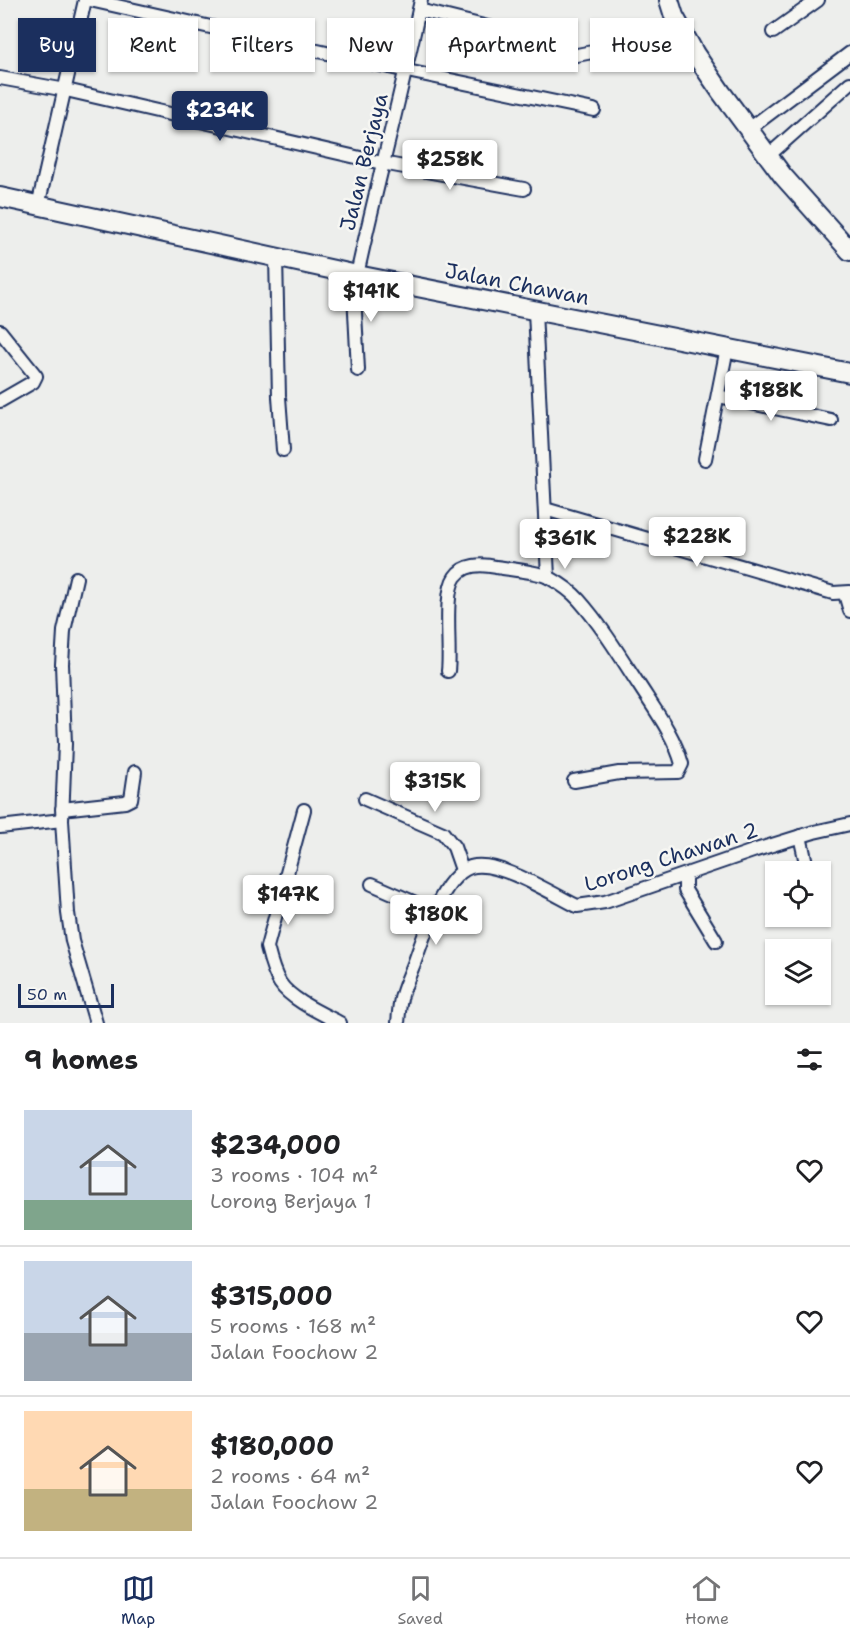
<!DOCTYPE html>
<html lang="en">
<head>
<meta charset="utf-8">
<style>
  body { margin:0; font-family:"Shantell Sans",sans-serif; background:#f6f6f6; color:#202124; height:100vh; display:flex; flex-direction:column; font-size:22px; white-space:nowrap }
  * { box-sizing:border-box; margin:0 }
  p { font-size:20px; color:#757577 }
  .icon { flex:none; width:33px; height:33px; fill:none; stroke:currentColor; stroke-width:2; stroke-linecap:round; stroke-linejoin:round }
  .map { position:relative; height:1023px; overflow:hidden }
  .drawer { display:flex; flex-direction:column; background:#fff; flex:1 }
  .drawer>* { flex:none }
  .top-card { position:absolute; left:18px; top:18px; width:814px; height:54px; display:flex; gap:12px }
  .fabs { position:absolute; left:765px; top:861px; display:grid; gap:12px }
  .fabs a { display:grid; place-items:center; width:66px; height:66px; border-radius:0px; background:#fff; box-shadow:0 2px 4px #0004; font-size:30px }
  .scale { position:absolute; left:18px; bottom:15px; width:96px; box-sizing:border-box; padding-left:6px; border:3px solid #1b2f5e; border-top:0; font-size:16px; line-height:21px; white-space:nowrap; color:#1b2f5e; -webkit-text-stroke:4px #f6f6f2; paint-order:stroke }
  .price { position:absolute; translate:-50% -51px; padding:0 14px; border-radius:6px; background:#fff; color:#222; font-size:20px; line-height:39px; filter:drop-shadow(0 2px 3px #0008) }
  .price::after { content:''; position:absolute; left:50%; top:36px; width:18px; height:14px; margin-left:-9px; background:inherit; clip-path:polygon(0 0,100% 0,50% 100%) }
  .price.on { background:#1b2f5e; color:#fff }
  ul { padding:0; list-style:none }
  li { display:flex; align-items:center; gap:18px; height:150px; padding:0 24px }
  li+li { border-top:2px solid #e0e0e0 }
  li span { display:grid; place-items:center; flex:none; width:168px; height:120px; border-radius:0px; color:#555 }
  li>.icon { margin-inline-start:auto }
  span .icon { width:72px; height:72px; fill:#fffc; stroke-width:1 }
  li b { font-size:26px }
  h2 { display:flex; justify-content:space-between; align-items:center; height:72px; padding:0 24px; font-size:26px }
  .chip { padding:0 21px; border-radius:0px; background:#fff; box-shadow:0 2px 4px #0004; font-size:21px; line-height:54px }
  .chip.on { background:#1b2f5e; color:#fff }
  .menu { display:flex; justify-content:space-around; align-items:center; height:84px; border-top:2px solid #e0e0e0; background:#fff; font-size:16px; color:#757577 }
  .menu a { display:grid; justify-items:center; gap:3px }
  .menu .on { color:#1b2f5e }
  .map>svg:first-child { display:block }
</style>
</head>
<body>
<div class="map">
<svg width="850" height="1023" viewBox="0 0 850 1023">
  <rect width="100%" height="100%" fill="#edeeec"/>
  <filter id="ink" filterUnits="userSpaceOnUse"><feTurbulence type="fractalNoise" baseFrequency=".0167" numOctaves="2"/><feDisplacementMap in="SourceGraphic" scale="12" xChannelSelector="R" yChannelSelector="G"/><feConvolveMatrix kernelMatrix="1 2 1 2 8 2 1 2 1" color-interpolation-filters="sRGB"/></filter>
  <g filter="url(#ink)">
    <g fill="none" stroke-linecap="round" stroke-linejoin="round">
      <!-- street casing -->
      <g stroke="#1b2f5e" stroke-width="16">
        <g id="street">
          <polyline points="90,0 407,71 594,110"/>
          <polyline points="419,10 528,37"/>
          <polyline points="773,32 818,0"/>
          <polyline points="577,55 684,34"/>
          <polyline points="0,78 66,90 382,163 524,189"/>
          <polyline points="749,129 850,53"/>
          <polyline points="768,156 850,83"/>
          <polyline points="38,206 85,0"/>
          <polyline points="276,257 279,397 283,450"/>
          <polyline points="535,311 548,577"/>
          <polyline points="0,331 36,376 33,382 0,401"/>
          <path d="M358 370 354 293 357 275C377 183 402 92 421 0"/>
          <polyline points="718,396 831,420"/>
          <polyline points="705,459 727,348"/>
          <polyline points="545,509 833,593 850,592"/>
          <polyline points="845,594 850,611"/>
          <path d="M448 671C451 648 443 594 455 577 464 564 482 564 496 567 508 569 541 572 550 578 559 583 572 592 579 600 602 626 620 656 639 685 655 710 674 735 682 764L678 772 619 773 574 781"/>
          <polyline points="365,799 443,833 454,847 462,870"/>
          <polyline points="62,809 125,802 131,799 135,772"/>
          <path d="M304 810 267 947C270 959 273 972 280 983 291 1000 323 1014 340 1023"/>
          <polyline points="62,820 65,744 62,664 64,631 76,578"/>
          <polyline points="0,827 62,820 68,913 72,941 96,1023"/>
          <polyline points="800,836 808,872"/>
          <polyline points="685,876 685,890 716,941"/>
          <polyline points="372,884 434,911"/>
          <path d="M398 1023C399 1014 399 1004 402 995 405 984 411 972 415 961 424 936 444 870 475 866 501 862 553 894 577 906L605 902 756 850 814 832 850 824"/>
        </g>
      </g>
      <!-- secondary casing -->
      <g stroke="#1b2f5e" stroke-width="22">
        <g id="secondary">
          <polyline points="669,0 674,16 695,54 721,92 783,176 850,251"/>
          <polyline points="0,197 357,275 850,373"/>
        </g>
      </g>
      <!-- street -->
      <use href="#street" stroke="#f6f6f2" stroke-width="12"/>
      <!-- secondary -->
      <use href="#secondary" stroke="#f6f6f2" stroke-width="18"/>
    </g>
  </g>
  <g text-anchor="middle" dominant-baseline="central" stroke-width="5" stroke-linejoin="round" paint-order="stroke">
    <!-- street labels -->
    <g font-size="21" fill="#1b2f5e" stroke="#f6f6f2">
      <text transform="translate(364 162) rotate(-76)">Jalan Berjaya</text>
      <text transform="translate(517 284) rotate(11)">Jalan Chawan</text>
      <text transform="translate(671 857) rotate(-18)">Lorong Chawan 2</text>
    </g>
  </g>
</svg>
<div class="fabs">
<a><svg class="icon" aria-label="locate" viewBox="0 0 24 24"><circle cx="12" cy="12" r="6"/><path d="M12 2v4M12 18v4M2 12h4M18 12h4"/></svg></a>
<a><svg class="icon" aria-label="layers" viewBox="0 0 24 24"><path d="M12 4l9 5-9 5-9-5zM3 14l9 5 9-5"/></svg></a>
</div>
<div class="scale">50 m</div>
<b class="price on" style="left:220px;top:142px">$234K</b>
<b class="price" style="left:450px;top:191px">$258K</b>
<b class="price" style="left:371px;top:323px">$141K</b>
<b class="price" style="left:771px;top:422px">$188K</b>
<b class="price" style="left:697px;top:568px">$228K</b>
<b class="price" style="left:565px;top:570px">$361K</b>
<b class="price" style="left:435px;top:813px">$315K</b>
<b class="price" style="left:288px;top:926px">$147K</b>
<b class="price" style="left:436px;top:946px">$180K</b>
<div class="top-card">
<a class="chip on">Buy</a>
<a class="chip">Rent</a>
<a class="chip">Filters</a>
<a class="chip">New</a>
<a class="chip">Apartment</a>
<a class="chip">House</a>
</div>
</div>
<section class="drawer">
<h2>9 homes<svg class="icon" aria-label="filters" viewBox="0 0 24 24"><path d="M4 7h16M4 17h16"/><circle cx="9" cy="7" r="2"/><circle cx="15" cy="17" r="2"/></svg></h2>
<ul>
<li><span style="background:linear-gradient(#c9d6e8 75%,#7fa58c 0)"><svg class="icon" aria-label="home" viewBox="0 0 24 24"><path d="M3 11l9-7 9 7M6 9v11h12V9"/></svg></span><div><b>$234,000</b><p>3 rooms · 104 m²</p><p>Lorong Berjaya 1</p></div><svg class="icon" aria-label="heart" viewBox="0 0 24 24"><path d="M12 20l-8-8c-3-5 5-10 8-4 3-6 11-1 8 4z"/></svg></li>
<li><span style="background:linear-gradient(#c9d6e8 60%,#9aa5b1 0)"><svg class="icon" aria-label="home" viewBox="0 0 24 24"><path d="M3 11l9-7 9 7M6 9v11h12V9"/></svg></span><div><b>$315,000</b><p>5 rooms · 168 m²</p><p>Jalan Foochow 2</p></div><svg class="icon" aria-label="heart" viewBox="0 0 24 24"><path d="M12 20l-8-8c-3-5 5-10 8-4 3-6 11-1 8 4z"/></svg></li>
<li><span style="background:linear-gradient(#ffd9b3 65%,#c2b280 0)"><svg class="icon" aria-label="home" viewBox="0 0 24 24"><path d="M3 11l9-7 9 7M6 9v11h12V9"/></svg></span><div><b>$180,000</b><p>2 rooms · 64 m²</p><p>Jalan Foochow 2</p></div><svg class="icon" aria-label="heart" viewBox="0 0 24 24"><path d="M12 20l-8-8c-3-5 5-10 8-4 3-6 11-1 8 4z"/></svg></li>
</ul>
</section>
<nav class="menu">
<a class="on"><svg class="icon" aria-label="map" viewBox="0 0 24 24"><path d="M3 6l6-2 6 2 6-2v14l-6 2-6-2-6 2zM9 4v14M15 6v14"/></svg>Map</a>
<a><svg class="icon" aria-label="saved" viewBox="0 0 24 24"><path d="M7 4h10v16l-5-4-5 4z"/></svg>Saved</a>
<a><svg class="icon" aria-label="home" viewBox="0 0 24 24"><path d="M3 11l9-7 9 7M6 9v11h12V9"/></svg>Home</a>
</nav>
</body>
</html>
